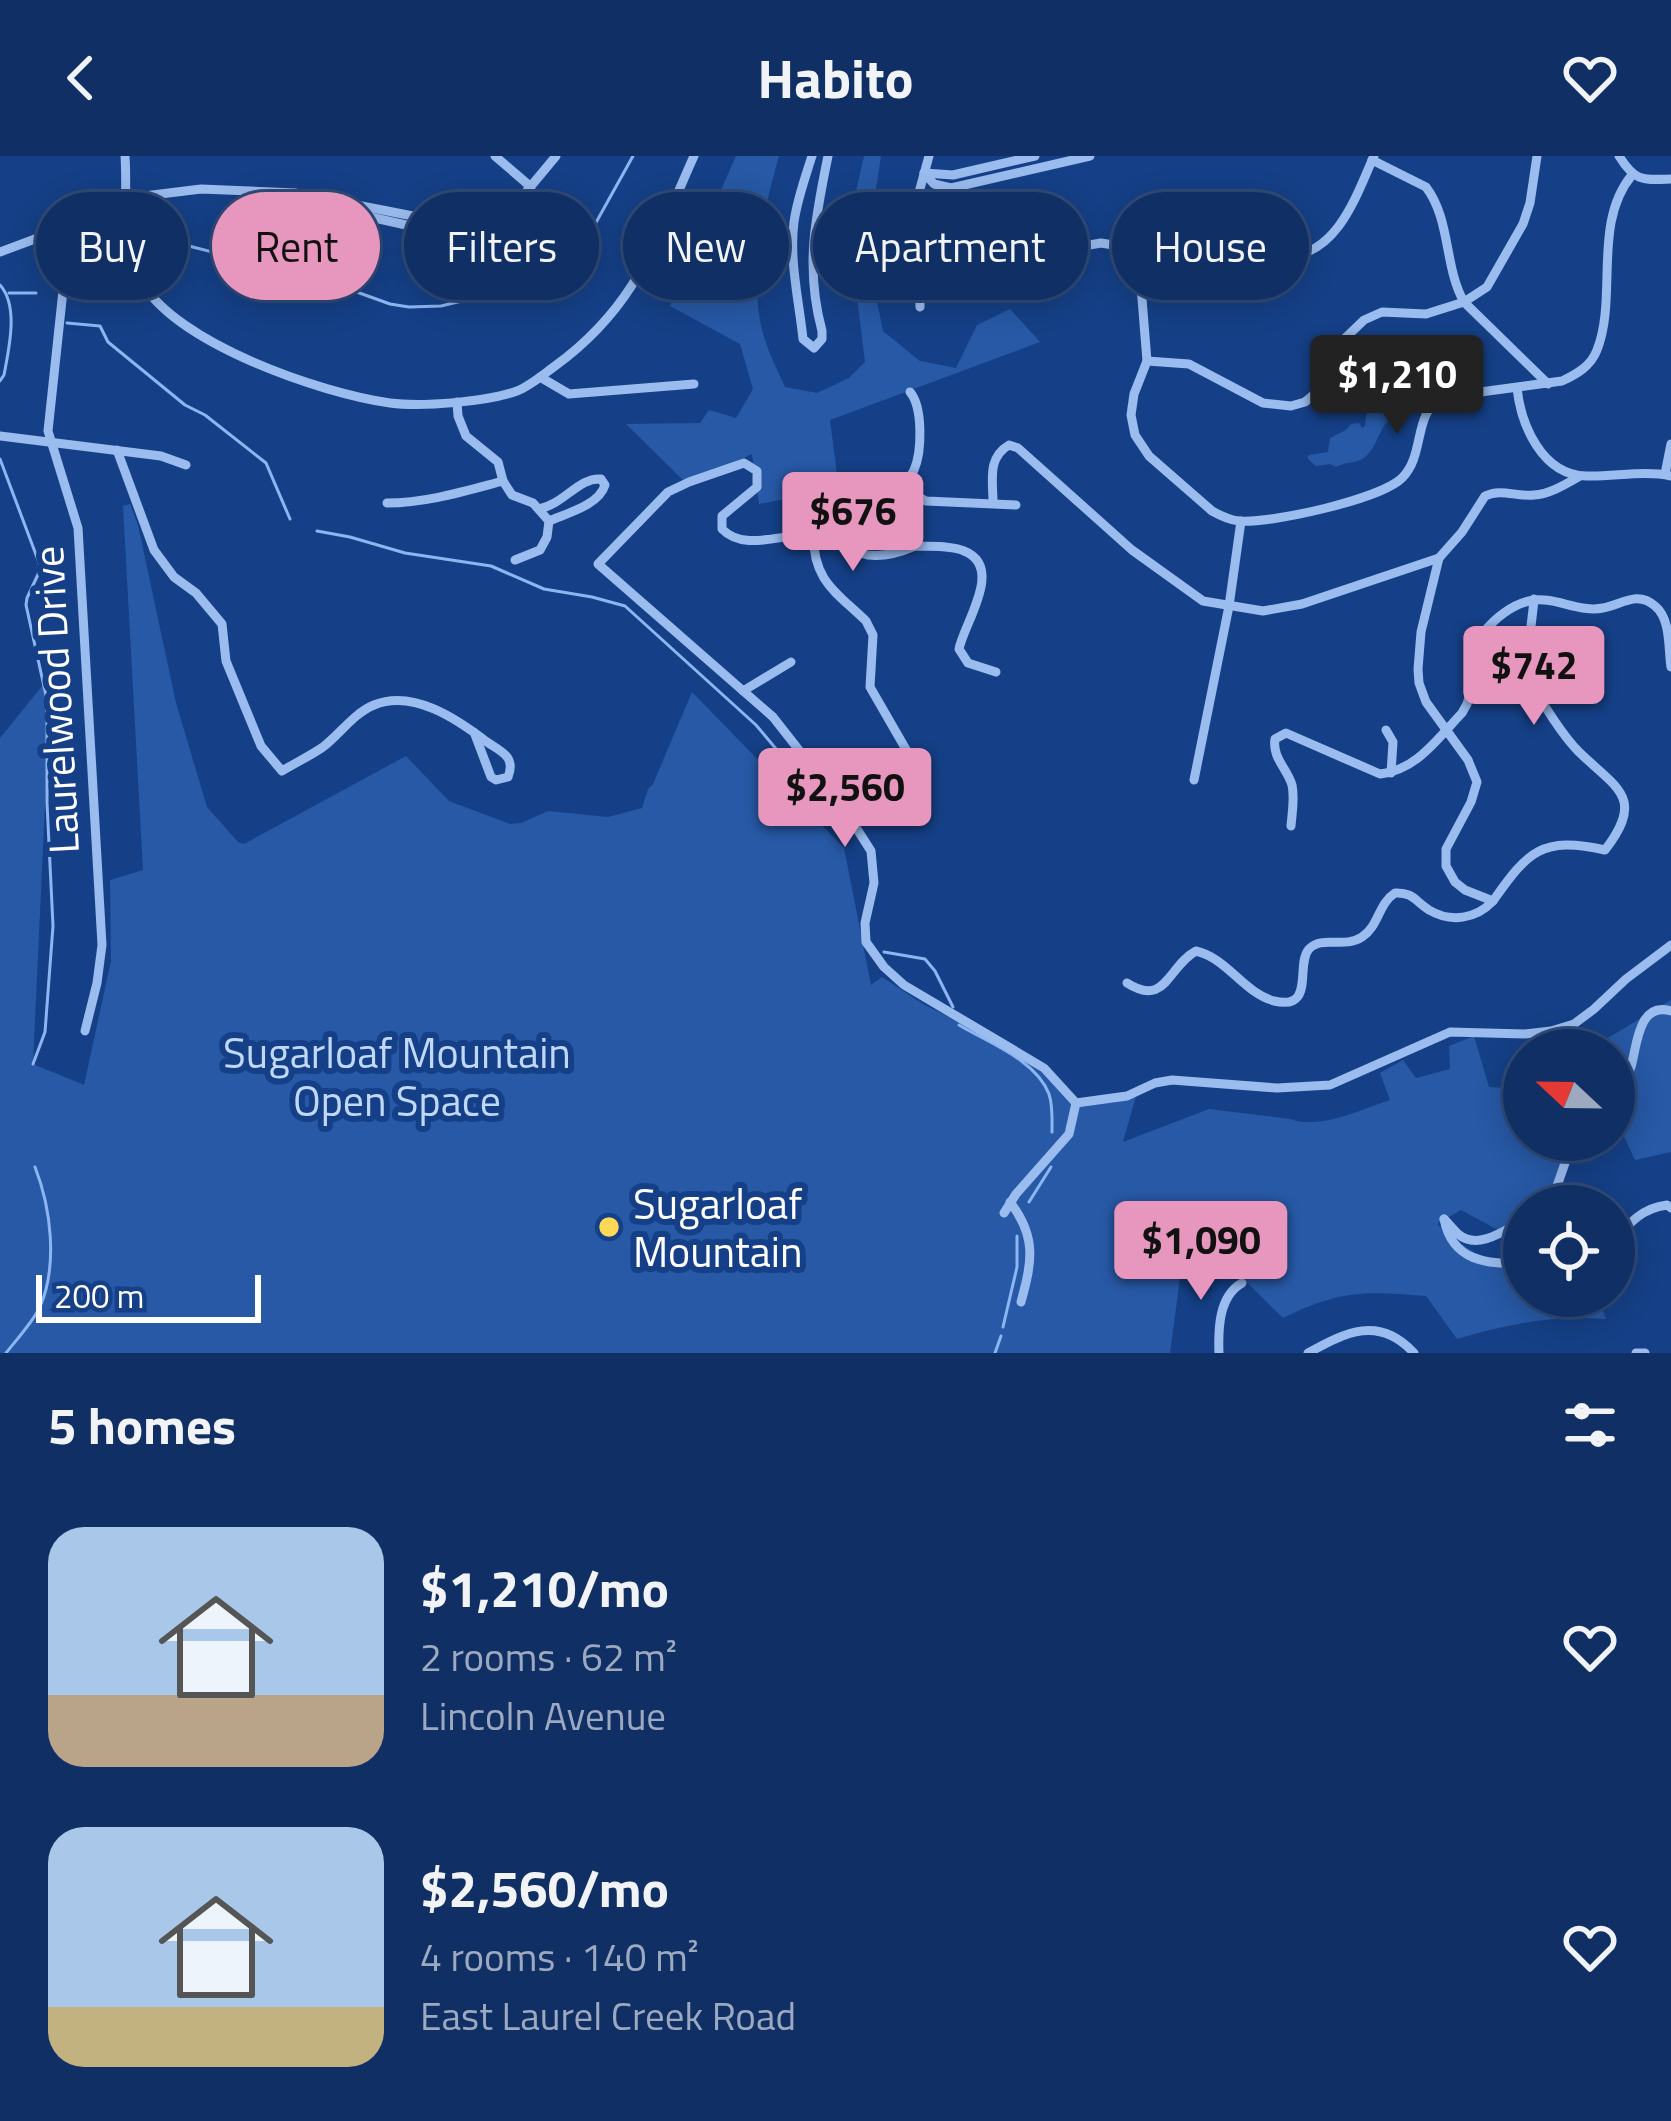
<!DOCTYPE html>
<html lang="en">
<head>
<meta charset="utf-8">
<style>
  body { margin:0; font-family:"Titillium Web",sans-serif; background:#1e3c6e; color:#f1f3f6; height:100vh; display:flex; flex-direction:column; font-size:45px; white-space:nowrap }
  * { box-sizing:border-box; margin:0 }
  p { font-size:39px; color:#9ca9bf }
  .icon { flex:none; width:66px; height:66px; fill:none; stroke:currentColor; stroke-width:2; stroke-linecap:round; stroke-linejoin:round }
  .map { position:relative; height:1197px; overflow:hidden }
  .details { display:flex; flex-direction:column; background:#103065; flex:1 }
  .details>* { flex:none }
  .guide { position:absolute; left:36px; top:36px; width:1599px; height:108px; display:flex; gap:24px }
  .needle { width:78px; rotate:292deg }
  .tools { position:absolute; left:1503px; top:873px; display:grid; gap:24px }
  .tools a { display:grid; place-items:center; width:132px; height:132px; border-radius:50%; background:#103065; box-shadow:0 6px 30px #0003,0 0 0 3px #304b79; font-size:60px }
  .scale { position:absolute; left:36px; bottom:30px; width:225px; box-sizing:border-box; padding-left:12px; border:6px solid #fff; border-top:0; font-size:33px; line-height:42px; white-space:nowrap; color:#fff; -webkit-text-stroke:9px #154087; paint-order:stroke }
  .price { position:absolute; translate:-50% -102px; padding:0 27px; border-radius:12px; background:#e797bd; color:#111; font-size:39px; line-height:78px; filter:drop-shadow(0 3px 6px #0008) }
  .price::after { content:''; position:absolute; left:50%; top:72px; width:36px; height:27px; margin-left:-18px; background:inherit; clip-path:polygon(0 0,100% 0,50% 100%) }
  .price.on { background:#222; color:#fff }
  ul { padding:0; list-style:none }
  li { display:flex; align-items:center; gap:36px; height:300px; padding:0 48px }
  li span { display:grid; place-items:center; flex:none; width:336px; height:240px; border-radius:36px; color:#555 }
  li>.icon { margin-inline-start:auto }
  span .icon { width:144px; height:144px; fill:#fffc; stroke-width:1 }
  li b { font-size:51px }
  h2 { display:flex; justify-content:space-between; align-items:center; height:144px; padding:0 48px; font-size:51px }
  .chip { padding:0 42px; border-radius:54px; background:#103065; box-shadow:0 6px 30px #0003,0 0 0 3px #304b79; font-size:42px; line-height:108px }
  .chip.on { background:#e797bd; color:#111 }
  header { display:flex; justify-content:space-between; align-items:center; height:156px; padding:0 48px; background:#103065; font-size:54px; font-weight:700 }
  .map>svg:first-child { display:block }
</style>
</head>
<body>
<header><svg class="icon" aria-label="back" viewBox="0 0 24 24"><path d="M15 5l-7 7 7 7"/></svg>Habito<svg class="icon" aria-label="heart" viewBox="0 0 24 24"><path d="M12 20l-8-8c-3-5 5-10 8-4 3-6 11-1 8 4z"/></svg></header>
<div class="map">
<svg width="1671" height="1197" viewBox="0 0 1671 1197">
  <rect width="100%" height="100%" fill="#154087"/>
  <!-- green -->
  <g fill="#2759a6">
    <path d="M736 0H779C763 56 746 130 766 187 771 202 779 217 785 231L817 237 849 222 865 206 853 110 854 44 864 0H881L871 66 873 126 883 175 920 205 956 212 977 169 1010 153 1040 186 830 264 839 333 759 348 752 298 688 329 626 268 700 267 709 254 736 262 753 233 740 188 670 150Z"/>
    <path d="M1372 250 1388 258V265C1378 276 1376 292 1365 301 1356 308 1346 305 1336 311L1330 308 1316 310 1307 302 1309 299 1328 296 1330 282 1346 274 1351 268 1359 267 1362 272 1365 270 1366 259Z"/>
    <path d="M130 348 138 369 176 547 207 651 238 686 244 688 406 600 449 645 510 668 521 667 548 655 608 661 642 652 648 633 653 628 692 536 844 692 871 829 882 821 923 848 1045 910 1078 944 1111 941 1138 933 1123 986 1209 953 1290 963C1320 974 1362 953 1390 944L1380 917 1403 904 1416 922 1450 913 1449 890 1474 880 1489 931 1517 933 1524 916V984H1578C1560 1008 1560 1050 1524 1050V1058L1498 1074 1461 1054 1437 1068C1467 1094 1482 1107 1524 1104V1140H1598L1606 1163C1553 1159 1507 1168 1457 1183L1426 1140C1363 1135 1341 1134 1283 1162L1203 1083 1180 1122 1170 1197H0V582L51 519 33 908 84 929 111 805 110 724 143 714 123 350Z"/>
    <polygon points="1671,844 1671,996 1635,1004 1614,959 1614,894 1588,894"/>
  </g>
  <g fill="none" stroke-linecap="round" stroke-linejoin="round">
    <!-- stream -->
    <g stroke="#8cb6f2" stroke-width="3">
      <polyline points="185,89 329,126 390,148 409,151 441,150 529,129 563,111 579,97 633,0"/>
      <path d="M0 129C19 150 9 192 4 219L0 225"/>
      <polyline points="9,137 36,137"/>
      <polyline points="67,167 100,170 108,186 185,249 205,259 266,307 290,363"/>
      <polyline points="0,303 41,412 27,442 26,449 47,544 47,647 53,770 45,876 33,908"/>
      <polyline points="317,375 350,381 405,397 491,410 544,433 592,441 625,450 756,569 808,631 822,653"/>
      <polyline points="884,796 925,803 935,815 953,851"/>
      <path d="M959 869C989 887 1036 904 1049 938 1053 950 1052 964 1052 976"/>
      <polyline points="1029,1046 1051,1011"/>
      <polyline points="1003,1171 1017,1111 1017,1080"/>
      <path d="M6 1197C17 1183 32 1167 40 1151 58 1109 51 1052 35 1011"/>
      <polyline points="995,1197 1001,1180"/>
    </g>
    <!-- street -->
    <g stroke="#9abcef" stroke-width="9">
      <path d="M125 0C128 42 119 87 141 125 177 188 320 237 390 247 422 251 487 246 517 235 530 230 544 218 555 210 636 151 655 87 694 0"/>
      <polyline points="495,0 531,31"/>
      <path d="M812 0C805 22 797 44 794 66 789 104 799 145 803 183L814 192 822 183V175C805 112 815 63 828 0"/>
      <path d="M1619 0C1635 26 1643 24 1671 23"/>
      <path d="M1372 4 1426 31C1451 64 1444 111 1464 146L1548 228"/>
      <polyline points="924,17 934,28 951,32 1090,0"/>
      <polyline points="924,17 953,19 1035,0"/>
      <polyline points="276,40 442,77 471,76 485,71 516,48 556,0"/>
      <polyline points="70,69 48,275 78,372 102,789 97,827 85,875"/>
      <path d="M1138 93 1147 205 1134 238 1131 259 1135 279 1149 300 1212 355C1221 360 1229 364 1239 365 1270 368 1381 343 1402 322 1426 298 1412 257 1443 241L1562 225C1577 218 1591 210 1597 194 1618 141 1592 67 1632 19"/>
      <polyline points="0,96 59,74 128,42 201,33 295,37 454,68 499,61"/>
      <polyline points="1045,96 1052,133"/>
      <path d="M919 118 1101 87 1138 93 1289 101C1339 95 1356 40 1374 0"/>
      <polyline points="920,151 918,40 929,0"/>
      <polyline points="1147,205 1189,208 1263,247 1291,250 1305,246 1324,230 1338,189 1364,164 1382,156 1426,158 1464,146 1487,131 1523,68 1530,47 1537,0"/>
      <polyline points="540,221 569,238 694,228"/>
      <path d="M1517 232C1521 269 1542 319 1586 320 1614 321 1644 314 1671 320"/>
      <polyline points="457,246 458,260 466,280 498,306 503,325 512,339 533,347 549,365 547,381 540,394 515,404"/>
      <polyline points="0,280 161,300 186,309"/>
      <path d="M117 294 154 394 174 421 196 437 222 468 226 505 261 590 282 615C295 607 310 600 323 591 340 578 354 557 374 549 413 533 457 563 487 586 502 596 516 601 508 621L496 624 491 621 474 576"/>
      <polyline points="1665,318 1671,288"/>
      <path d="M902 330C905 327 912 318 914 314 922 296 923 251 910 236"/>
      <path d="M387 347C426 347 465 335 503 325"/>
      <path d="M993 347C993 324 987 302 1009 289L1018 292 1132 394 1203 445 1263 455 1302 448 1439 402"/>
      <path d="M1016 349 926 345 898 330 884 337 878 349 886 367 915 390C901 396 884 401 868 399 850 396 834 380 814 379 785 376 745 397 722 373V360L757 331V315L744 307 689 326 668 336 598 408 773 561 839 645 871 695 874 727 865 767 866 786 884 811 904 829 1044 912 1076 947"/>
      <path d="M539 353C564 348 579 321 601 323L605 329C599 349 568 357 549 365"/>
      <path d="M813 378C814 426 835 435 866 465L873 479 870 531 919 616 839 645"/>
      <path d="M915 390C930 391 950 389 964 395 1005 411 964 467 959 493L968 507 996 516"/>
      <path d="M1534 443C1532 470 1524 501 1533 526 1540 546 1565 582 1579 596 1616 632 1646 641 1605 694 1542 680 1528 695 1493 745L1465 734 1455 726 1446 710V693L1471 646 1477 626 1468 604 1426 546 1419 527 1418 513 1421 476 1439 402 1462 376 1485 340C1502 332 1515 341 1534 339 1550 338 1566 328 1580 320"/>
      <polyline points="743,535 791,506"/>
      <polyline points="1386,574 1393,586 1391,617"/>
      <polyline points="1194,624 1229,450 1241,365"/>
      <path d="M1291 670C1292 656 1295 643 1292 629 1287 612 1272 602 1275 583L1286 577 1380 618C1417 614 1438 582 1462 557L1467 548C1475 526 1470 494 1484 476 1495 462 1512 449 1529 445 1553 439 1578 457 1603 452 1621 449 1637 434 1655 450 1671 463 1668 491 1671 511"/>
      <path d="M1127 827C1166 852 1168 810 1196 795 1227 802 1244 837 1274 845 1316 855 1295 808 1309 793 1322 779 1344 793 1362 781 1379 770 1378 748 1395 737 1413 736 1415 745 1429 754 1451 767 1476 763 1493 745"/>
      <path d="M1614 936C1622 928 1627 922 1631 911 1637 890 1638 845 1671 855"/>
      <polyline points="1076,947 1127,940 1155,927 1172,924 1277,932 1330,929 1450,876 1525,878 1551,875 1574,868 1594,853 1626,823 1671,789"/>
      <path d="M1010 1046C1037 1081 1032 1106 1021 1146"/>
      <polyline points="1547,1050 1557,1030 1573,984"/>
      <polyline points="1004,1057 1016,1038 1069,978 1076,947"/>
      <path d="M1444 1063C1452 1105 1487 1109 1524 1107"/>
      <path d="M1444 1063C1449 1068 1453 1073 1458 1078 1478 1095 1505 1074 1524 1064"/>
      <path d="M1614 1086C1629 1067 1642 1052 1667 1049L1671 1052"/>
      <path d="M1219 1197C1218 1172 1219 1140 1242 1127"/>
      <path d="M1308 1197C1346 1176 1379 1159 1414 1197"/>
      <polyline points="1636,1197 1645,1197"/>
    </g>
  </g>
  <!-- markers -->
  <circle fill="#ffd858" stroke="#154087" stroke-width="4.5" cx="609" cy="1071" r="12"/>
  <g text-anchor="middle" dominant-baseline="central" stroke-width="12" stroke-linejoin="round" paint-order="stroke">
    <!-- street labels -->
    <g font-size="42" fill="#fff" stroke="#154087">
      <text transform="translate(55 544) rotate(-93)">Laurelwood Drive</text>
    </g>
    <!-- park labels -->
    <g font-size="42" fill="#c0d8fb" stroke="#154087">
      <text x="397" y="896">Sugarloaf Mountain<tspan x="397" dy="48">Open Space</tspan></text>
    </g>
    <!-- poi labels -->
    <g font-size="42" fill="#fff" stroke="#154087" text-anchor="start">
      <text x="633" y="1047">Sugarloaf<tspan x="633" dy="48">Mountain</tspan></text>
    </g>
  </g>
</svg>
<div class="tools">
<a><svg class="needle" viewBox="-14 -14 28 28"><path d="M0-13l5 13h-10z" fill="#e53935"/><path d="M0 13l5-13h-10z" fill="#9ca9bf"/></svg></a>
<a><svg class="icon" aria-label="locate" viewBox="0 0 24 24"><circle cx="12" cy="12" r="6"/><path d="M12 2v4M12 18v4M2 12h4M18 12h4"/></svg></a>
</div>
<div class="scale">200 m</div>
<b class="price on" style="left:1397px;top:281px">$1,210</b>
<b class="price" style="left:853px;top:418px">$676</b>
<b class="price" style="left:1534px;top:572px">$742</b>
<b class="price" style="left:845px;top:694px">$2,560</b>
<b class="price" style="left:1201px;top:1147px">$1,090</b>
<div class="guide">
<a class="chip">Buy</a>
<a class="chip on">Rent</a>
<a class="chip">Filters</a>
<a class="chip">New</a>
<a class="chip">Apartment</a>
<a class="chip">House</a>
</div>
</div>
<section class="details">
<h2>5 homes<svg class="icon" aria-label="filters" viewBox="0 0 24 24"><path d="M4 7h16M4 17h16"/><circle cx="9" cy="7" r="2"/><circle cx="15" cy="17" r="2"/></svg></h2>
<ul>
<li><span style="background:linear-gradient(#a9c7e8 70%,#b9a48a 0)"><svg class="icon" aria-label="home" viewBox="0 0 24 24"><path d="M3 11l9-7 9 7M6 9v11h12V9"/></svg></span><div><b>$1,210/mo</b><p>2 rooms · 62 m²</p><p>Lincoln Avenue</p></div><svg class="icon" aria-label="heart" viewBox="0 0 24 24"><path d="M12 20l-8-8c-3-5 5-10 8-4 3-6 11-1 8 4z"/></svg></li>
<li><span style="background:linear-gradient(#a9c7e8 75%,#c2b280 0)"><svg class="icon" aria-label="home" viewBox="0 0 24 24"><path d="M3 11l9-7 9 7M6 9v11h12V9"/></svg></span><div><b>$2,560/mo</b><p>4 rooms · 140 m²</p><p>East Laurel Creek Road</p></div><svg class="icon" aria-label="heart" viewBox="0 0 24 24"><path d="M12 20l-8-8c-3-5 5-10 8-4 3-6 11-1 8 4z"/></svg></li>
</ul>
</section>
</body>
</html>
